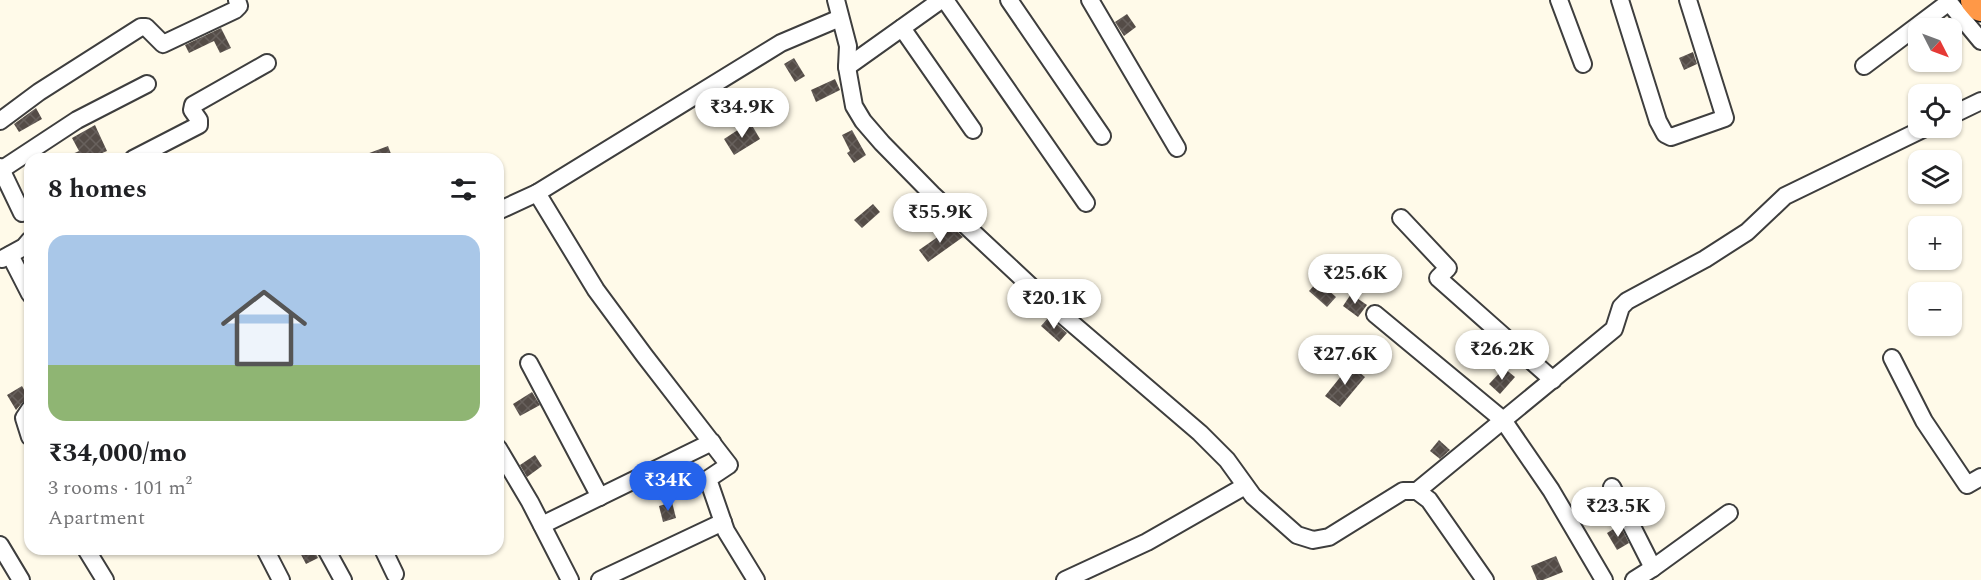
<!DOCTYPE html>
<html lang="en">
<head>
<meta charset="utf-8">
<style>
  body { margin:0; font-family:Spectral,serif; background:#f6f6f6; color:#202124; height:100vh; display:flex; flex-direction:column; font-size:22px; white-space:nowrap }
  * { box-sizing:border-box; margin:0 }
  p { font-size:20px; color:#757577 }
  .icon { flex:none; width:33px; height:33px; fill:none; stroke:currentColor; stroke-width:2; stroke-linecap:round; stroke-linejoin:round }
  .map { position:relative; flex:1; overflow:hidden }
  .details { position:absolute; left:24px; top:153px; width:480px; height:402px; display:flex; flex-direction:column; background:#fff; border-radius:18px; box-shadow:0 2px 4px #0004 }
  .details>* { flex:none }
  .needle { width:39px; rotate:132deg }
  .tools { position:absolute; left:1908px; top:18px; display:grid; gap:12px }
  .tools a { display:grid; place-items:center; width:54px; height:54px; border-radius:12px; background:#fff; box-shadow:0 2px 4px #0004; font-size:30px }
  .price { position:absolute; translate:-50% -51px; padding:0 14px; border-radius:21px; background:#fff; color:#222; font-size:20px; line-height:39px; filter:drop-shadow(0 2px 3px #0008) }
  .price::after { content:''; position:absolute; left:50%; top:36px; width:18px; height:14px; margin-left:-9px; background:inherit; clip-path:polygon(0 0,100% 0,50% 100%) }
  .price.current { background:#2563eb; color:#fff }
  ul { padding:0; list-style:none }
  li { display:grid; align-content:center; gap:12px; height:318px; padding:0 24px }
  li span { display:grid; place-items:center; height:186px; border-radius:18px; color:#555 }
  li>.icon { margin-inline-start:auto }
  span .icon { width:108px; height:108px; fill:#fffc; stroke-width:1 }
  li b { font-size:26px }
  h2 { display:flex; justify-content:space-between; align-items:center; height:72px; padding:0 24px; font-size:26px }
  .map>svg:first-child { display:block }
</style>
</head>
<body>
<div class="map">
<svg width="1981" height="580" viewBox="0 0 1981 580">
  <defs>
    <pattern id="building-cross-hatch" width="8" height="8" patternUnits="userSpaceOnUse" patternTransform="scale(1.5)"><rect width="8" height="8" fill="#544c47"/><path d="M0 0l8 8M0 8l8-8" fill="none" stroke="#68615d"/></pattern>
  </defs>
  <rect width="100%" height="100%" fill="#fffae9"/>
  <!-- building -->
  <g fill="url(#building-cross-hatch)">
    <polygon points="1127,14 1136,27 1124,36 1115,22"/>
    <polygon points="221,28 231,48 220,53 214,41 189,53 185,45"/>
    <polygon points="1693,52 1697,64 1684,70 1679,58"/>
    <polygon points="794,58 805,76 795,82 784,64"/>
    <polygon points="835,79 840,90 816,102 811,90"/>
    <polygon points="36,108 42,119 19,132 14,124"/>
    <polygon points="750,122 760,139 734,155 724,139"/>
    <polygon points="95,125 107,151 88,159 61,159 79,151 72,138"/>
    <polygon points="852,130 866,155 854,163 847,153 850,151 842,135"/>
    <polygon points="388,146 393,159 356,159 356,158"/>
    <polygon points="873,204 880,212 862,228 854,220"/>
    <polygon points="924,205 933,215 914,232 905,223"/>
    <polygon points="952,227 963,237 928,262 919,250"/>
    <polygon points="1318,281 1336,297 1327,307 1309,291"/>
    <polygon points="1351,294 1367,305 1358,317 1343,306"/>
    <polygon points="1049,317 1067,333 1059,342 1041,326"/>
    <polygon points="1350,365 1365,377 1340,407 1325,396"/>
    <polygon points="1504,368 1515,377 1500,394 1489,384"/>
    <polygon points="22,386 29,399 22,403 16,410 7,395"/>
    <polygon points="532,392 540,405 520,416 513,404"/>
    <polygon points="1439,440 1450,450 1440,459 1430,451"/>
    <polygon points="535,455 542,466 527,477 520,465"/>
    <polygon points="672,502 676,518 663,522 659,506"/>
    <polygon points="1620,525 1629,543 1617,550 1607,533"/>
    <polygon points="298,549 313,549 318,558 306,564"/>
    <polygon points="1556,556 1563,572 1543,580 1537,580 1531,566"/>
  </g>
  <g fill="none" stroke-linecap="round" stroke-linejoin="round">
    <!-- street casing -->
    <g stroke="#3e3e3e" stroke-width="20">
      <g id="street">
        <polyline points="836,0 848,46 847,67 854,106 863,121 882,143 932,194 1053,307 1200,433 1227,460 1253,496 1297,535 1313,540 1329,537 1403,491 1417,491 1429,500 1485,580"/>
        <polyline points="945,0 1086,203"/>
        <polyline points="1009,0 1102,136"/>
        <polyline points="1090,0 1177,148"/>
        <polyline points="1559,0 1583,64"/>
        <polyline points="1620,0 1658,121 1665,134 1671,137 1725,118 1688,0"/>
        <polyline points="1947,0 1981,41"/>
        <polyline points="902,28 973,130"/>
        <polyline points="1864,66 1949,2"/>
        <polyline points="847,67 941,0"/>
        <polyline points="1952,115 1981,101"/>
        <polyline points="0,121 39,92 141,27 146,27 163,44 235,10 239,6 237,0"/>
        <polyline points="133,159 199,125 199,120 192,110 193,105 267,63"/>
        <polyline points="0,167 22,213"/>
        <polyline points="1,170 77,120 147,84"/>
        <polyline points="537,193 596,290 644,355 729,465 708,479 726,531 756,580"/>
        <polyline points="498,211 537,193 781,43 840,18"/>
        <polyline points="1401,218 1448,268 1438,278 1553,380"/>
        <polyline points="10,255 30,294"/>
        <polyline points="2,259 24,247 30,240"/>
        <polyline points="1375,314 1503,420 1551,490 1604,580"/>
        <polyline points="1892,358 1924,421 1967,485 1981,477"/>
        <polyline points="529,363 600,497"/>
        <polyline points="30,409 24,418 30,437"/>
        <polyline points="498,448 530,502 570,580"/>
        <polyline points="1612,487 1653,568"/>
        <polyline points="1417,491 1614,329 1621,307 1627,301 1705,259 1747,232 1785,196 1925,128"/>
        <polyline points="542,525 712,442"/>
        <polyline points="0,545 21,580"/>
        <polyline points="86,549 105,580"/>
        <polyline points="265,549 281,580"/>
        <polyline points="326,549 343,580"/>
        <polyline points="383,549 395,574"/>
        <polyline points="600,580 723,522"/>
        <polyline points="1065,580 1147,542 1245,486"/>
        <polyline points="1634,580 1653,568 1729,513"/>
      </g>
    </g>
    <!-- highway casing -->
    <g stroke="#1c1c1c" stroke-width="33">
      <polyline id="highway" points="1976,0 1981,6"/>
    </g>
    <!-- street -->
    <use href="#street" stroke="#fff" stroke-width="16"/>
    <!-- highway -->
    <use href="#highway" stroke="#ff9847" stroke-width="30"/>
  </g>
</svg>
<div class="tools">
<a><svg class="needle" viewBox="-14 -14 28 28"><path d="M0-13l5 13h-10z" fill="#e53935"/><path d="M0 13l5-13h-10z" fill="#757577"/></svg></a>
<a><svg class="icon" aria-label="locate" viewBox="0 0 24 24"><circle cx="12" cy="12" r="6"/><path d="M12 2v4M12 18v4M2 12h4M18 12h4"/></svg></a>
<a><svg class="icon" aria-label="layers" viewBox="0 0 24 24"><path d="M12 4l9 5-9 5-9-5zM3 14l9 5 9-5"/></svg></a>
<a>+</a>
<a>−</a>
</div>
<b class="price" style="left:742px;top:139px">₹34.9K</b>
<b class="price" style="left:940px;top:244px">₹55.9K</b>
<b class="price" style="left:1355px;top:305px">₹25.6K</b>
<b class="price" style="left:1054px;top:330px">₹20.1K</b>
<b class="price" style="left:1502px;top:381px">₹26.2K</b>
<b class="price" style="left:1345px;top:386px">₹27.6K</b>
<b class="price current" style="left:668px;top:512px">₹34K</b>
<b class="price" style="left:1618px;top:538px">₹23.5K</b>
<section class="details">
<h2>8 homes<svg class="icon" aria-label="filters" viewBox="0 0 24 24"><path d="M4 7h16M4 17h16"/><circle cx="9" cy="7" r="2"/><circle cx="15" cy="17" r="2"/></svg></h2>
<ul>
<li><span style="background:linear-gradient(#a9c7e8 70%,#8fb573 0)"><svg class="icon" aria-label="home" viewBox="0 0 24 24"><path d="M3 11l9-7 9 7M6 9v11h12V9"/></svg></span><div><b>₹34,000/mo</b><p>3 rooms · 101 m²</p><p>Apartment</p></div></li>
</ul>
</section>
</div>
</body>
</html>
